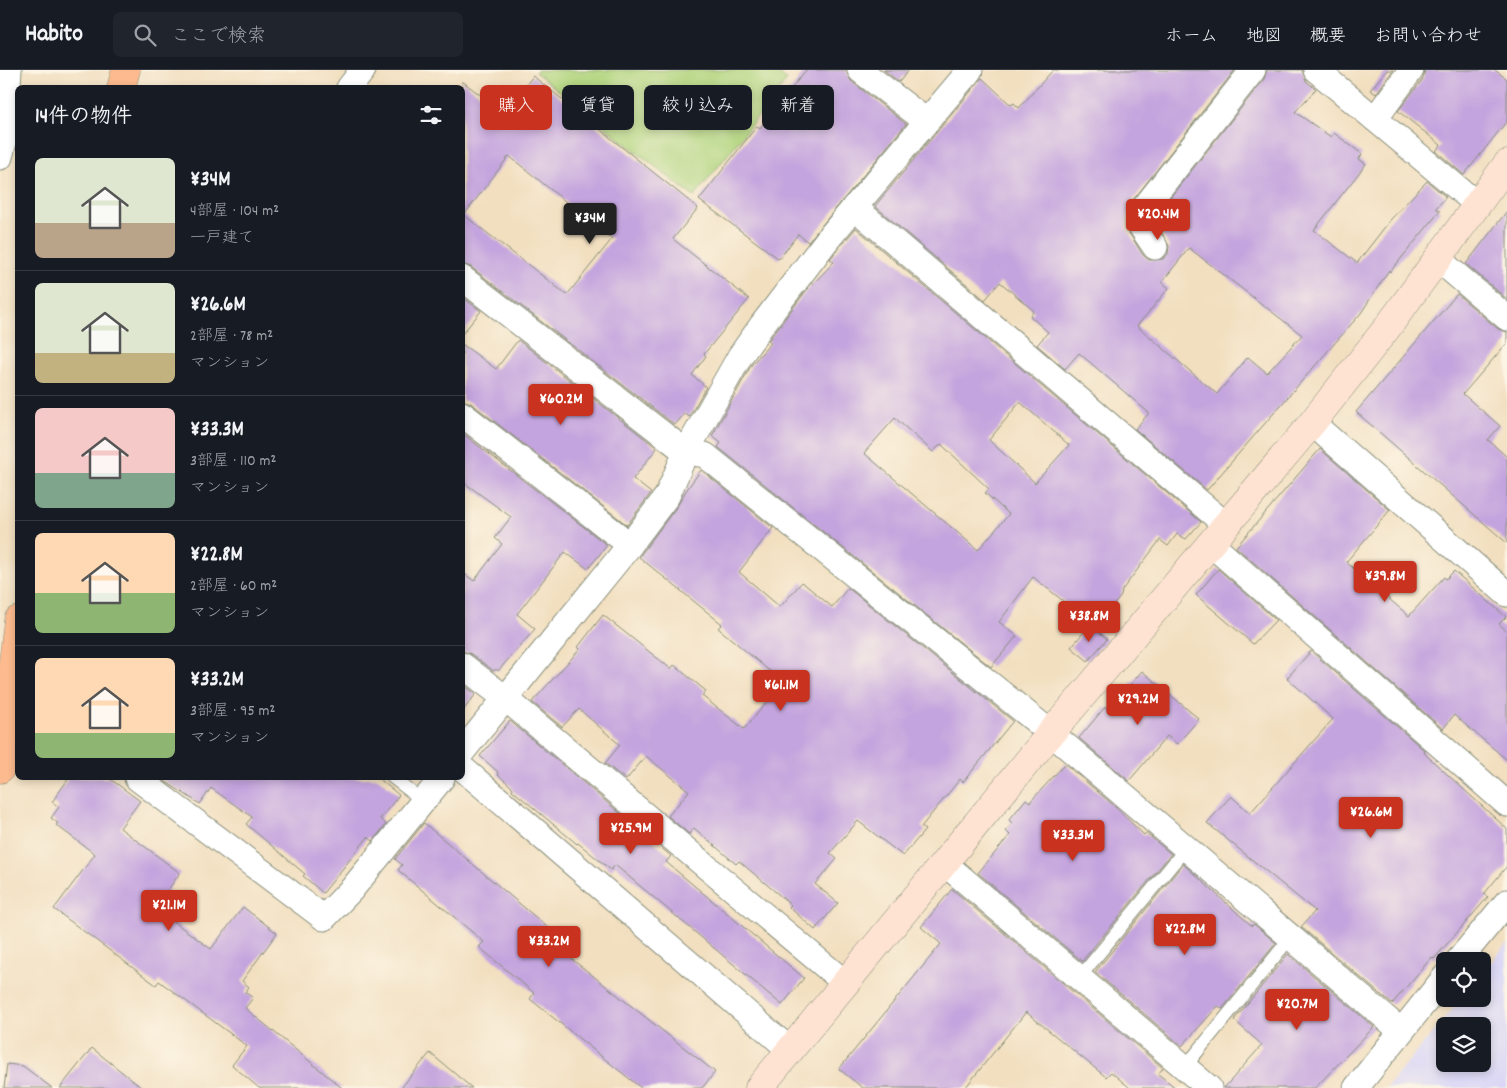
<!DOCTYPE html>
<html lang="ja">
<head>
<meta charset="utf-8">
<style>
  body { margin:0; font-family:Dekko,"Klee One",sans-serif; background:#20242c; color:#f1f3f6; height:100vh; display:flex; flex-direction:column; font-size:19px; white-space:nowrap }
  * { box-sizing:border-box; margin:0 }
  p { font-size:16px; color:#9ea1a6 }
  .icon { flex:none; width:28px; height:28px; fill:none; stroke:currentColor; stroke-width:2; stroke-linecap:round; stroke-linejoin:round }
  .map { position:relative; flex:1; overflow:hidden }
  .side { position:absolute; left:15px; top:15px; width:450px; height:695px; display:flex; flex-direction:column; background:#171b24; border-radius:8px; box-shadow:0 2px 8px #0003 }
  .side>* { flex:none }
  .top-card { position:absolute; left:480px; top:15px; width:475px; height:45px; display:flex; gap:10px }
  .fabs { position:absolute; left:1436px; top:882px; display:grid; gap:10px }
  .fabs a { display:grid; place-items:center; width:55px; height:55px; border-radius:8px; background:#171b24; box-shadow:0 2px 8px #0003; font-size:25px }
  .price { position:absolute; translate:-50% -42px; padding:0 11px; border-radius:5px; background:#c8321e; color:#fff; font-size:16px; line-height:32px; filter:drop-shadow(0 1px 2px #0008) }
  .price::after { content:''; position:absolute; left:50%; top:30px; width:15px; height:11px; margin-left:-8px; background:inherit; clip-path:polygon(0 0,100% 0,50% 100%) }
  .price.selected { background:#222; color:#fff }
  ul { padding:0; list-style:none }
  li { display:flex; align-items:center; gap:15px; height:125px; padding:0 20px }
  li+li { border-top:1px solid #363941 }
  li span { display:grid; place-items:center; flex:none; width:140px; height:100px; border-radius:8px; color:#555 }
  li>.icon { margin-inline-start:auto }
  span .icon { width:60px; height:60px; fill:#fffc; stroke-width:1 }
  li b { font-size:21px }
  h2 { display:flex; justify-content:space-between; align-items:center; height:60px; padding:0 20px; font-size:21px }
  .chip { padding:0 18px; border-radius:8px; background:#171b24; box-shadow:0 2px 8px #0003; font-size:18px; line-height:45px }
  .chip.selected { background:#c8321e; color:#fff }
  header { display:flex; align-items:center; gap:30px; box-sizing:border-box; height:70px; padding:0 25px; background:#171b24; border-bottom:1px solid #363941 }
  header strong { font-size:24px }
  nav { display:flex; gap:28px; margin-inline-start:auto; font-size:18px }
  .search { width:350px; height:45px; background:#20242c; display:flex; align-items:center; gap:12px; box-sizing:border-box; padding:0 18px; border-radius:8px; color:#9ea1a6; font-size:19px }
  .map>svg:first-child { display:block }
</style>
</head>
<body>
<header>
<strong>Habito</strong>
<div class="search"><svg class="icon" aria-label="search" viewBox="0 0 24 24"><circle cx="10" cy="10" r="6"/><path d="M15 15l6 6"/></svg>ここで検索</div>
<nav><a>ホーム</a><a>地図</a><a>概要</a><a>お問い合わせ</a></nav>
</header>
<div class="map">
<svg width="1507" height="1018" viewBox="0 0 1507 1018">
  <rect width="100%" height="100%" fill="#fcf5e5"/>
  <filter id="ink" filterUnits="userSpaceOnUse"><feTurbulence type="fractalNoise" baseFrequency=".02" numOctaves="2"/><feDisplacementMap in="SourceGraphic" scale="10" xChannelSelector="R" yChannelSelector="G"/><feConvolveMatrix kernelMatrix="1 2 1 2 8 2 1 2 1" color-interpolation-filters="sRGB"/></filter>
  <filter id="wash" filterUnits="userSpaceOnUse"><feTurbulence type="fractalNoise" baseFrequency=".0096" numOctaves="4" result="noise"/><feDisplacementMap in="SourceGraphic" scale="20" xChannelSelector="R" yChannelSelector="G"/><feGaussianBlur stdDeviation="1.12" result="paint"/><feColorMatrix in="noise" values="0 0 0 0 0 0 0 0 0 0 0 0 0 0 0 0 0 1.4 0 .05"/><feComposite in="paint" operator="in"/></filter>
  <g filter="url(#wash)">
    <rect width="100%" height="100%" fill="#f2dfc0"/>
    <!-- built -->
    <path fill="#d9d6f7" fill-rule="evenodd" d="M1507 873V1018H1386L1461 929H1482L1483 903ZM1445 956H1482V994H1445Z"/>
    <!-- green -->
    <polygon fill="#b0d47d" stroke="#688858" points="537,0 774,0 787,10 694,127 535,2"/>
    <g id="blocks">
      <!-- building -->
      <g fill="#c4a4de" fill-rule="evenodd">
        <polygon points="806,0 846,0 851,11 906,54 808,172 798,164 779,189 699,130 757,56 760,58"/>
        <polygon points="884,0 909,0 899,12"/>
        <path d="M1053 0H1235L1130 134 1126 158 1143 185 1149 190 1163 189 1168 184 1169 176 1155 152 1157 144 1264 9 1267 0H1302L1306 11 1316 19 1295 42 1331 67 1334 63 1362 84 1359 89 1366 94 1314 160 1357 193 1391 149 1427 111 1446 127 1436 138 1440 141 1390 202 1389 200 1361 243 1207 420 1135 359 1149 343 1079 283 1065 299 1037 275 1048 262 1030 246 1034 241 1000 212 985 230 875 136 982 8 1011 35 1014 33 1019 38ZM1189 178 1302 265 1267 303 1248 287 1217 324 1137 256 1169 218 1162 212Z"/>
        <polygon points="1387,0 1393,0 1376,24 1370,20"/>
        <polygon points="1425,0 1495,0 1507,9 1507,51 1464,105 1436,81 1441,75 1398,41 1423,9"/>
        <path d="M533 6 698 138 673 169 749 229 704 284 706 286 692 305 706 317 689 347 685 343 675 355 471 197 462 194V11L504 43ZM509 86 612 169 567 225 464 145Z"/>
        <polygon points="1507,141 1507,229 1466,194"/>
        <path d="M856 158 1201 452 1186 469 1177 464 1168 476 1160 470 1122 520 1121 526 1096 557 1033 507 999 552 1017 566 991 597 718 377 721 373 712 366 752 294 771 273 768 271 806 221 834 192 830 189ZM1020 332 1069 375 1035 413 989 370ZM895 348 933 382 941 374 989 419 985 423 1009 444 978 480 864 383Z"/>
        <polygon points="1457,224 1498,259 1507,262 1507,273 1463,324 1500,356 1488,370 1507,387 1507,473 1356,342"/>
        <polygon points="462,227 481,241 462,264"/>
        <polygon points="518,270 657,378 633,409 651,423 627,455 471,333 462,330 462,274 496,299"/>
        <polygon points="462,363 607,475 588,499 565,482 517,544 535,559 498,601 496,599 494,601 471,584 462,581 462,502 474,511 502,474 495,468 511,447 462,411"/>
        <polygon points="1320,379 1390,440 1346,492 1409,546 1444,507 1446,509 1454,501 1506,547 1499,554 1507,561 1507,690 1454,645 1443,659 1236,477"/>
        <polygon points="701,400 773,458 739,502 780,537 802,512 832,537 848,518 1013,651 963,712 960,709 921,757 925,760 903,786 858,751 830,783 837,789 815,814 838,833 815,860 789,837 791,835 739,791 736,794 694,758 689,764 668,746 689,721 646,686 626,710 605,693 620,675 579,639 562,657 532,632 580,579 578,577 603,545 671,599 674,595 706,621 702,626 744,659 781,616 775,611 778,608 718,558 722,554 639,487 678,435 685,422"/>
        <polygon points="1218,499 1276,550 1253,574 1196,525"/>
        <polygon points="1090,555 1107,569 1088,591 1071,577"/>
        <polygon points="1311,581 1425,681 1424,683 1507,759 1507,796 1484,824 1488,827 1434,889 1432,887 1392,934 1301,857 1315,841 1207,753 1231,726 1250,743 1333,649 1287,608"/>
        <polygon points="1142,601 1199,649 1177,674 1167,666 1129,711 1079,668 1105,637 1109,640"/>
        <polygon points="462,614 476,624 462,642"/>
        <polygon points="510,651 671,786 666,792 804,908 782,935 615,795 611,800 578,773 577,774 512,720 513,718 497,704 498,702 480,686"/>
        <polygon points="1065,694 1111,733 1144,765 1146,763 1171,784 1082,891 978,803 1010,765 1006,761 1012,753 1009,750 1026,729 1030,732"/>
        <polygon points="69,708 109,708 140,731 120,758 180,803 155,838 211,879 243,837 277,863 242,911 249,917 245,922 253,928 245,938 342,1018 259,1018 232,995 247,976 159,911 156,915 54,839 95,784 56,755 58,753 51,748 59,737 52,732"/>
        <polygon points="160,708 378,708 399,725 380,749 386,754 373,771 368,767 323,823 303,806 305,804 246,754 252,747 211,718 200,734"/>
        <polygon points="424,753 565,872 559,879 715,1002 702,1018 641,1018 530,929 534,923 479,877 484,872 398,800 402,795 395,789"/>
        <polygon points="1183,794 1252,856 1254,854 1276,873 1222,939 1218,936 1182,976 1095,902"/>
        <polygon points="952,819 1163,998 1158,1004 1176,1018 1130,1018 1111,1002 1106,1007 1026,942 965,1018 863,1018 839,999 941,874 921,857"/>
        <polygon points="1288,884 1374,957 1315,1018 1224,1018 1262,975 1234,950"/>
        <polygon points="92,978 142,1018 60,1018"/>
        <polygon points="430,983 472,1018 401,1018"/>
        <polygon points="7,994 23,996 52,1018 4,1018"/>
      </g>
    </g>
  </g>
  <g filter="url(#ink)">
    <use href="#blocks" fill-opacity="0" stroke="#888e7a" stroke-width="1"/>
    <g fill="none" stroke-linecap="round" stroke-linejoin="round">
      <!-- lane casing -->
      <g stroke="#888e7a" stroke-width="14">
        <g id="lane">
          <polyline points="393,708 422,730"/>
          <polyline points="1079,908 1186,778"/>
          <polyline points="1185,997 1291,867"/>
        </g>
      </g>
      <!-- street casing -->
      <g stroke="#888e7a" stroke-width="27">
        <g id="street">
          <polyline points="860,0 926,51"/>
          <polyline points="1316,0 1478,135"/>
          <polyline points="349,18 363,0"/>
          <polyline points="1375,49 1411,0"/>
          <polyline points="0,87 4,72 9,0"/>
          <polyline points="854,137 1226,455"/>
          <polyline points="1155,177 1140,155 1144,138 1253,0"/>
          <polyline points="1438,189 1507,248"/>
          <polyline points="462,208 686,382 705,385 1051,663 1401,961"/>
          <polyline points="462,344 630,475"/>
          <polyline points="1312,353 1507,524"/>
          <polyline points="1211,474 1507,734"/>
          <polyline points="462,595 505,628 844,912"/>
          <polyline points="462,682 630,475 667,426 686,382 740,286 762,255 827,170 970,0"/>
          <polyline points="462,698 790,980"/>
          <polyline points="137,708 324,848 352,819 442,708"/>
          <polyline points="944,793 1209,1018"/>
          <polyline points="1458,891 1507,832"/>
          <polyline points="1356,1018 1445,907"/>
        </g>
      </g>
      <!-- secondary casing -->
      <g stroke="#888e7a" stroke-width="29">
        <polyline id="secondary" points="759,1018 1051,663 1312,353 1387,258 1507,94"/>
      </g>
      <!-- highway casing -->
      <g stroke="#888e7a" stroke-width="29">
        <g id="highway">
          <polyline points="121,18 126,0"/>
          <polyline points="0,699 18,550"/>
        </g>
      </g>
      <!-- lane -->
      <use href="#lane" stroke="#fff" stroke-width="12"/>
      <!-- street -->
      <use href="#street" stroke="#fff" stroke-width="25"/>
      <!-- secondary -->
      <use href="#secondary" stroke="#fee3d2" stroke-width="28"/>
      <!-- highway -->
      <use href="#highway" stroke="#fcba8e" stroke-width="28"/>
    </g>
  </g>
</svg>
<div class="fabs">
<a><svg class="icon" aria-label="locate" viewBox="0 0 24 24"><circle cx="12" cy="12" r="6"/><path d="M12 2v4M12 18v4M2 12h4M18 12h4"/></svg></a>
<a><svg class="icon" aria-label="layers" viewBox="0 0 24 24"><path d="M12 4l9 5-9 5-9-5zM3 14l9 5 9-5"/></svg></a>
</div>
<b class="price" style="left:1158px;top:171px">¥20.4M</b>
<b class="price selected" style="left:590px;top:175px">¥34M</b>
<b class="price" style="left:561px;top:356px">¥60.2M</b>
<b class="price" style="left:1385px;top:533px">¥39.8M</b>
<b class="price" style="left:1089px;top:573px">¥38.8M</b>
<b class="price" style="left:781px;top:642px">¥61.1M</b>
<b class="price" style="left:1138px;top:656px">¥29.2M</b>
<b class="price" style="left:1371px;top:769px">¥26.6M</b>
<b class="price" style="left:631px;top:785px">¥25.9M</b>
<b class="price" style="left:1073px;top:792px">¥33.3M</b>
<b class="price" style="left:169px;top:862px">¥21.1M</b>
<b class="price" style="left:1185px;top:886px">¥22.8M</b>
<b class="price" style="left:549px;top:898px">¥33.2M</b>
<b class="price" style="left:1297px;top:961px">¥20.7M</b>
<div class="top-card">
<a class="chip selected">購入</a>
<a class="chip">賃貸</a>
<a class="chip">絞り込み</a>
<a class="chip">新着</a>
</div>
<section class="side">
<h2>14件の物件<svg class="icon" aria-label="filters" viewBox="0 0 24 24"><path d="M4 7h16M4 17h16"/><circle cx="9" cy="7" r="2"/><circle cx="15" cy="17" r="2"/></svg></h2>
<ul>
<li><span style="background:linear-gradient(#dfe7d0 65%,#b9a48a 0)"><svg class="icon" aria-label="home" viewBox="0 0 24 24"><path d="M3 11l9-7 9 7M6 9v11h12V9"/></svg></span><div><b>¥34M</b><p>4部屋 · 104 m²</p><p>一戸建て</p></div></li>
<li><span style="background:linear-gradient(#dfe7d0 70%,#c2b280 0)"><svg class="icon" aria-label="home" viewBox="0 0 24 24"><path d="M3 11l9-7 9 7M6 9v11h12V9"/></svg></span><div><b>¥26.6M</b><p>2部屋 · 78 m²</p><p>マンション</p></div></li>
<li><span style="background:linear-gradient(#f6c9c9 65%,#7fa58c 0)"><svg class="icon" aria-label="home" viewBox="0 0 24 24"><path d="M3 11l9-7 9 7M6 9v11h12V9"/></svg></span><div><b>¥33.3M</b><p>3部屋 · 110 m²</p><p>マンション</p></div></li>
<li><span style="background:linear-gradient(#ffd9b3 60%,#8fb573 0)"><svg class="icon" aria-label="home" viewBox="0 0 24 24"><path d="M3 11l9-7 9 7M6 9v11h12V9"/></svg></span><div><b>¥22.8M</b><p>2部屋 · 60 m²</p><p>マンション</p></div></li>
<li><span style="background:linear-gradient(#ffd9b3 75%,#8fb573 0)"><svg class="icon" aria-label="home" viewBox="0 0 24 24"><path d="M3 11l9-7 9 7M6 9v11h12V9"/></svg></span><div><b>¥33.2M</b><p>3部屋 · 95 m²</p><p>マンション</p></div></li>
</ul>
</section>
</div>
</body>
</html>
